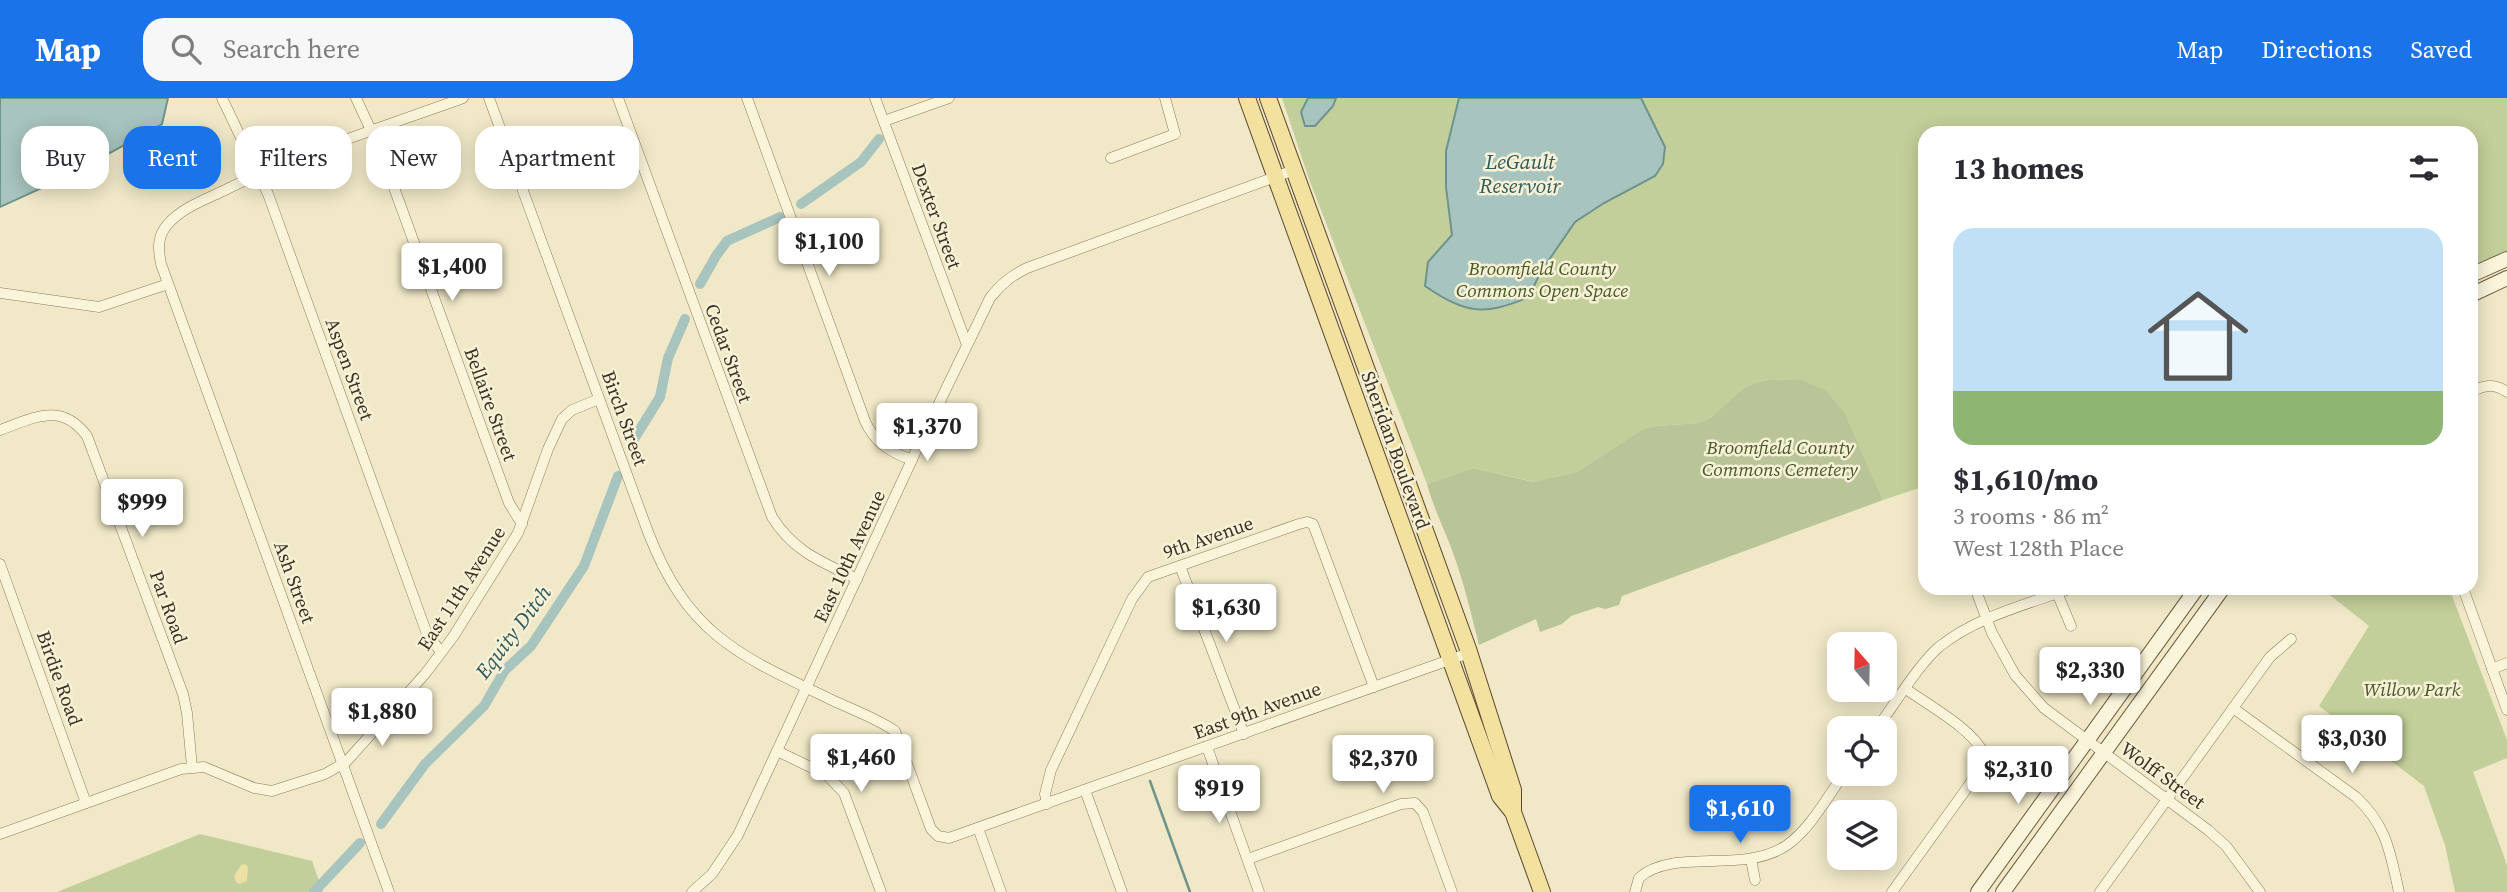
<!DOCTYPE html>
<html lang="en">
<head>
<meta charset="utf-8">
<style>
  body { margin:0; font-family:"Source Serif 4",serif; background:#f7f7f7; color:#2b2b33; height:100vh; display:flex; flex-direction:column; font-size:26px; white-space:nowrap }
  * { box-sizing:border-box; margin:0 }
  p { font-size:23px; color:#7c7c81 }
  .icon { flex:none; width:38px; height:38px; fill:none; stroke:currentColor; stroke-width:2; stroke-linecap:round; stroke-linejoin:round }
  .map { position:relative; flex:1; overflow:hidden }
  .side { position:absolute; left:1918px; top:28px; width:560px; height:469px; display:flex; flex-direction:column; background:#fff; border-radius:21px; box-shadow:0 4px 18px #0003 }
  .side>* { flex:none }
  .guide { position:absolute; left:21px; top:28px; width:665px; height:63px; display:flex; gap:14px }
  .needle { width:46px; rotate:340deg }
  .buttons { position:absolute; left:1827px; top:534px; display:grid; gap:14px }
  .buttons a { display:grid; place-items:center; width:70px; height:70px; border-radius:14px; background:#fff; box-shadow:0 4px 18px #0003; font-size:35px }
  .price { position:absolute; translate:-50% -60px; padding:0 16px; border-radius:7px; background:#fff; color:#222; font-size:23px; line-height:46px; filter:drop-shadow(0 2px 4px #0008) }
  .price::after { content:''; position:absolute; left:50%; top:42px; width:21px; height:16px; margin-left:-10px; background:inherit; clip-path:polygon(0 0,100% 0,50% 100%) }
  .price.current { background:#1a73e8; color:#fff }
  ul { padding:0; list-style:none }
  li { display:grid; align-content:center; gap:14px; height:371px; padding:0 35px }
  li+li { border-top:2px solid #e1e1e2 }
  li span { display:grid; place-items:center; height:217px; border-radius:21px; color:#555 }
  li>.icon { margin-inline-start:auto }
  span .icon { width:126px; height:126px; fill:#fffc; stroke-width:1 }
  li b { font-size:30px }
  h2 { display:flex; justify-content:space-between; align-items:center; height:84px; padding:0 35px; font-size:30px }
  .pill { padding:0 24px; border-radius:21px; background:#fff; box-shadow:0 4px 18px #0003; font-size:24px; line-height:63px }
  .pill.current { background:#1a73e8; color:#fff }
  header { display:flex; align-items:center; gap:42px; box-sizing:border-box; height:98px; padding:0 35px; background:#1a73e8; color:#fff }
  header strong { font-size:33px }
  nav { display:flex; gap:38px; margin-inline-start:auto; font-size:24px }
  .search { width:490px; height:63px; background:#f7f7f7; display:flex; align-items:center; gap:18px; box-sizing:border-box; padding:0 24px; border-radius:21px; color:#7c7c81; font-size:26px }
  .map>svg:first-child { display:block }
</style>
</head>
<body>
<header>
<strong>Map</strong>
<div class="search"><svg class="icon" aria-label="search" viewBox="0 0 24 24"><circle cx="10" cy="10" r="6"/><path d="M15 15l6 6"/></svg>Search here</div>
<nav><a>Map</a><a>Directions</a><a>Saved</a></nav>
</header>
<div class="map">
<svg width="2507" height="794" viewBox="0 0 2507 794">
  <rect width="100%" height="100%" fill="#f0e8c7"/>
  <!-- green -->
  <g fill="#c3cf9a">
    <polygon points="1282,0 2507,0 2507,153 2471,168 2471,35 1925,35 1925,388 1883,402 1845,315 1799,281 1769,282 1740,293 1710,320 1699,325 1656,328 1643,331 1577,374 1535,384 1473,370 1427,386 1309,81"/>
    <polygon points="2321,490 2449,490 2507,642 2507,660 2473,674 2507,767 2507,794 2455,794 2445,747 2424,688 2319,608 2369,528"/>
    <polygon points="200,736 312,763 323,794 57,794"/>
  </g>
  <!-- sand -->
  <polygon fill="#ece0a4" points="245,766 248,769 247,783 240,786 236,784 234,778 241,767"/>
  <!-- cemetery -->
  <path fill="#bac499" d="M1799 281 1825 292 1845 315 1883 402 1622 498 1619 507 1605 511 1598 509 1571 518 1562 526 1540 534 1536 521 1479 547C1470 511 1461 472 1446 437 1439 420 1432 404 1427 386L1473 370 1534 384 1577 374 1643 331 1656 328 1699 325 1710 320 1740 293 1753 286 1769 282Z"/>
  <!-- water -->
  <g fill="#a8c4be" stroke="#6e938d" stroke-width="2">
    <polygon points="0,0 168,0 162,26 70,77 0,109"/>
    <polygon points="1308,0 1336,0 1333,8 1315,28 1305,28 1301,14"/>
    <path d="M1459 0H1641L1665 49 1663 66 1655 78 1604 105 1575 124 1540 175 1529 199C1484 218 1466 216 1425 188L1428 164 1452 137 1446 89V53Z"/>
  </g>
  <g fill="none" stroke-linecap="round" stroke-linejoin="round">
    <!-- stream -->
    <polyline stroke="#6e938d" stroke-width="2.5" points="1150,683 1190,794"/>
    <!-- canal -->
    <g stroke="#a8c4be" stroke-width="10">
      <polyline points="801,106 861,64 879,41"/>
      <polyline points="700,186 716,158 727,143 780,119"/>
      <polyline points="634,341 660,299 668,260 685,221"/>
      <polyline points="381,726 425,666 484,608 505,572 531,548 584,468 618,378"/>
      <polyline points="314,794 360,745"/>
    </g>
    <!-- street casing -->
    <g stroke="#8c7b5c" stroke-width="11">
      <g id="street">
        <polyline points="222,0 268,96 427,536 441,554"/>
        <polyline points="356,0 381,54 509,405 522,426"/>
        <path d="M489 0 648 434C688 537 738 557 832 602 853 612 876 620 895 633L931 731 938 738 949 740 1469 555"/>
        <path d="M618 0 772 419C794 454 822 464 857 481"/>
        <path d="M747 0 865 323C875 345 890 354 912 362"/>
        <polyline points="875,0 967,247"/>
        <polyline points="884,23 949,0"/>
        <polyline points="1111,60 1175,36 1165,0"/>
        <polyline points="0,195 99,209 168,186"/>
        <path d="M2471 294C2484 287 2494 285 2507 294"/>
        <path d="M0 332C34 320 61 303 87 338L183 596 187 615 192 669"/>
        <polyline points="0,466 86,705"/>
        <polyline points="1180,468 1244,636"/>
        <polyline points="1975,490 1992,535 2015,577 2044,610 2208,732 2226,748 2260,794"/>
        <polyline points="2055,490 2071,528"/>
        <polyline points="2463,490 2507,612"/>
        <polyline points="2492,571 2507,565"/>
        <path d="M2233 610 2356 699C2387 728 2390 754 2399 794"/>
        <path d="M1877 630C1894 607 1919 566 1939 549 1976 519 2028 506 2072 490"/>
        <polyline points="1207,649 1259,794"/>
        <polyline points="777,653 827,677 844,695 881,794"/>
        <polyline points="1085,692 1122,794"/>
        <polyline points="1047,706 1045,696 1051,672 1132,501 1148,479 1299,426 1307,424 1313,426 1374,589"/>
        <polyline points="978,730 1001,794"/>
        <polyline points="0,736 181,671 204,669 254,690 272,693 325,676 346,664 425,576 453,539 518,435 548,351 562,321 572,312 599,301"/>
        <polyline points="1248,761 1401,706 1415,705 1423,714 1452,794"/>
        <polyline points="1751,761 1755,782"/>
        <path d="M389 794 161 166C158 151 157 138 168 126 182 110 204 102 223 93 300 55 383 29 463 0"/>
        <path d="M692 794 712 776 738 737 916 353 990 200C1001 186 1011 178 1027 170L1294 72"/>
        <path d="M1635 794 1639 780C1673 749 1744 777 1787 747 1811 730 1827 699 1844 676"/>
        <path d="M1892 794 1967 690 1980 670 1984 656C1973 631 1928 607 1906 591"/>
        <polyline points="2100,794 2270,559 2291,541"/>
      </g>
    </g>
    <!-- secondary casing -->
    <g stroke="#6e5c3f" stroke-width="16">
      <g id="secondary">
        <polyline points="2471,177 2507,161"/>
        <polyline points="2471,197 2507,180"/>
        <polyline points="1978,794 2197,490"/>
        <polyline points="2003,794 2223,490"/>
      </g>
    </g>
    <!-- primary casing -->
    <g stroke="#5a4830" stroke-width="18">
      <g id="primary">
        <polyline points="1247,0 1500,698 1513,714 1542,794"/>
        <polyline points="1268,0 1468,551 1513,692 1513,714"/>
      </g>
    </g>
    <!-- street -->
    <use href="#street" stroke="#faf4db" stroke-width="10"/>
    <!-- secondary -->
    <use href="#secondary" stroke="#faf4db" stroke-width="14"/>
    <!-- primary -->
    <use href="#primary" stroke="#f3e19f" stroke-width="16"/>
  </g>
  <g text-anchor="middle" dominant-baseline="central" stroke-width="5" stroke-linejoin="round" paint-order="stroke">
    <!-- street labels -->
    <g font-size="19" fill="#3c3120" stroke="#f7f1d7">
      <text transform="translate(937 118) rotate(70)">Dexter Street</text>
      <text transform="translate(729 255) rotate(70)">Cedar Street</text>
      <text transform="translate(350 271) rotate(70)">Aspen Street</text>
      <text transform="translate(491 306) rotate(70)">Bellaire Street</text>
      <text transform="translate(625 320) rotate(70)">Birch Street</text>
      <text transform="translate(1396 352) rotate(70)">Sheridan Boulevard</text>
      <text transform="translate(1208 439) rotate(-19)">9th Avenue</text>
      <text transform="translate(849 458) rotate(-65)">East 10th Avenue</text>
      <text transform="translate(295 484) rotate(70)">Ash Street</text>
      <text transform="translate(461 490) rotate(-57)">East 11th Avenue</text>
      <text transform="translate(169 509) rotate(70)">Par Road</text>
      <text transform="translate(60 580) rotate(70)">Birdie Road</text>
      <text transform="translate(1257 612) rotate(-20)">East 9th Avenue</text>
      <text transform="translate(2163 677) rotate(36)">Wolff Street</text>
    </g>
    <!-- park labels -->
    <g font-size="19" font-style="italic" fill="#475926" stroke="#f7f1d7">
      <text x="1542" y="170">Broomfield County<tspan x="1542" dy="22">Commons Open Space</tspan></text>
      <text x="1780" y="349">Broomfield County<tspan x="1780" dy="22">Commons Cemetery</tspan></text>
      <text x="2412" y="591">Willow Park</text>
    </g>
    <!-- water labels -->
    <g font-size="21" font-style="italic" fill="#2f5a5c" stroke="#f7f1d7">
      <text x="1520" y="63">LeGault<tspan x="1520" dy="24">Reservoir</tspan></text>
      <text transform="translate(513 534) rotate(-53)">Equity Ditch</text>
    </g>
  </g>
</svg>
<div class="buttons">
<a><svg class="needle" viewBox="-14 -14 28 28"><path d="M0-13l5 13h-10z" fill="#e53935"/><path d="M0 13l5-13h-10z" fill="#7c7c81"/></svg></a>
<a><svg class="icon" aria-label="locate" viewBox="0 0 24 24"><circle cx="12" cy="12" r="6"/><path d="M12 2v4M12 18v4M2 12h4M18 12h4"/></svg></a>
<a><svg class="icon" aria-label="layers" viewBox="0 0 24 24"><path d="M12 4l9 5-9 5-9-5zM3 14l9 5 9-5"/></svg></a>
</div>
<b class="price" style="left:829px;top:180px">$1,100</b>
<b class="price" style="left:452px;top:205px">$1,400</b>
<b class="price" style="left:927px;top:365px">$1,370</b>
<b class="price" style="left:142px;top:441px">$999</b>
<b class="price" style="left:1226px;top:546px">$1,630</b>
<b class="price" style="left:2090px;top:609px">$2,330</b>
<b class="price" style="left:382px;top:650px">$1,880</b>
<b class="price" style="left:2352px;top:677px">$3,030</b>
<b class="price" style="left:861px;top:696px">$1,460</b>
<b class="price" style="left:1383px;top:697px">$2,370</b>
<b class="price" style="left:2018px;top:708px">$2,310</b>
<b class="price" style="left:1219px;top:727px">$919</b>
<b class="price current" style="left:1740px;top:747px">$1,610</b>
<div class="guide">
<a class="pill">Buy</a>
<a class="pill current">Rent</a>
<a class="pill">Filters</a>
<a class="pill">New</a>
<a class="pill">Apartment</a>
</div>
<section class="side">
<h2>13 homes<svg class="icon" aria-label="filters" viewBox="0 0 24 24"><path d="M4 7h16M4 17h16"/><circle cx="9" cy="7" r="2"/><circle cx="15" cy="17" r="2"/></svg></h2>
<ul>
<li><span style="background:linear-gradient(#bfe0f5 75%,#8fb573 0)"><svg class="icon" aria-label="home" viewBox="0 0 24 24"><path d="M3 11l9-7 9 7M6 9v11h12V9"/></svg></span><div><b>$1,610/mo</b><p>3 rooms · 86 m²</p><p>West 128th Place</p></div></li>
</ul>
</section>
</div>
</body>
</html>
